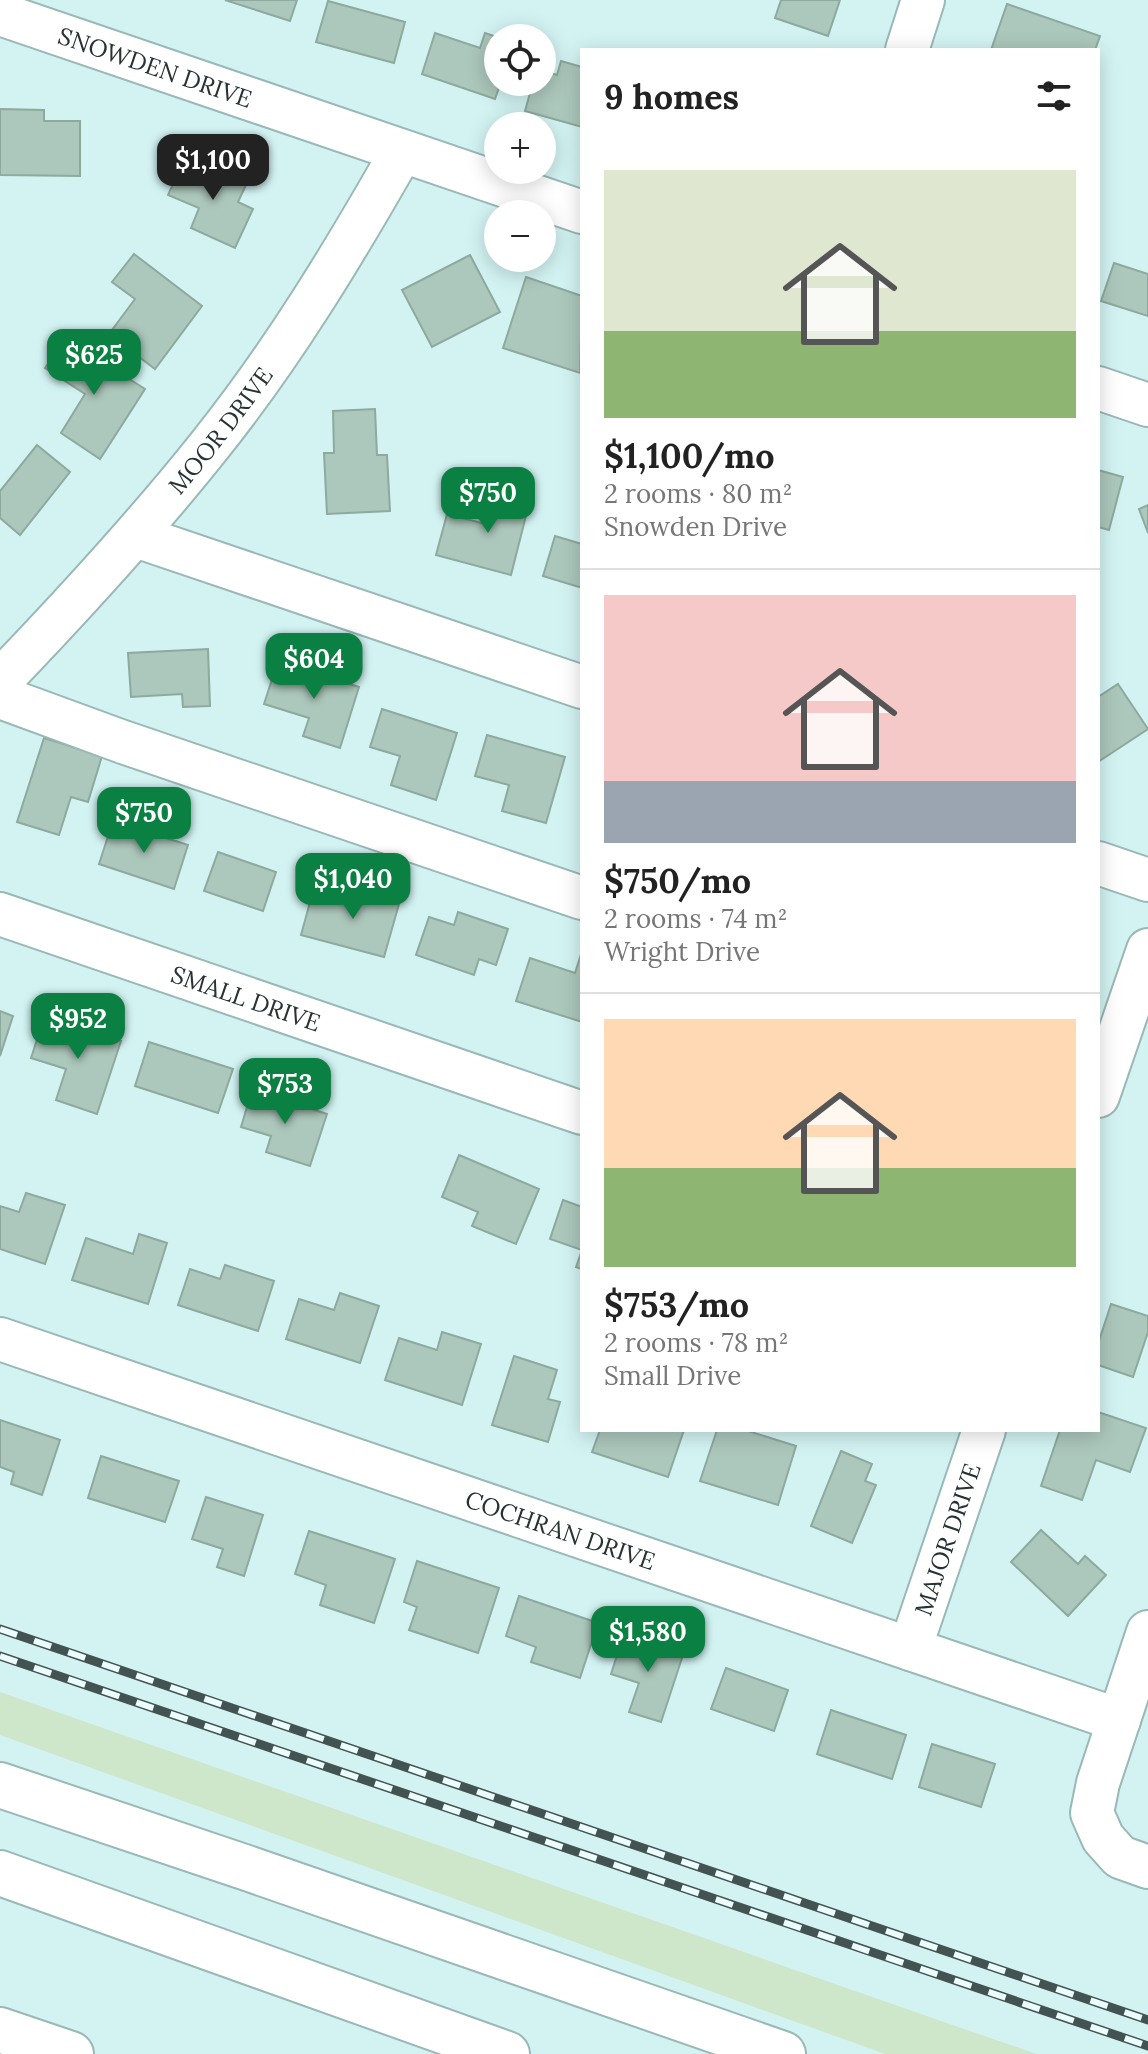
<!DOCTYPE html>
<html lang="en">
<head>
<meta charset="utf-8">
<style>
  body { margin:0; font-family:Lora,serif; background:#f2f2f2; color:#222; height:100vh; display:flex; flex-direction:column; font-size:30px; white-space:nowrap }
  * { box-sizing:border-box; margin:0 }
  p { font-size:26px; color:#767676 }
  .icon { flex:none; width:44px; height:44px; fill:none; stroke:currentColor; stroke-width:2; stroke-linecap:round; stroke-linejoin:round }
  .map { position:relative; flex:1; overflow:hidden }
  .details { position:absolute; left:580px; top:48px; width:520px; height:1384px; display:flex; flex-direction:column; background:#fff; border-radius:0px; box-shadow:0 4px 20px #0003 }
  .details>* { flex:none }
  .buttons { position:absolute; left:484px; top:24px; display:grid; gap:16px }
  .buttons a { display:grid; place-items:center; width:72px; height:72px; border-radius:50%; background:#fff; box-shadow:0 4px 20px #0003; font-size:40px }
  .price { position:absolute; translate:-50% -68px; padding:0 18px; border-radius:16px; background:#0b8043; color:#fff; font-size:26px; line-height:52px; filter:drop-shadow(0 2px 4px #0008) }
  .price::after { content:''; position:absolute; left:50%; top:48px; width:24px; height:18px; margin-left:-12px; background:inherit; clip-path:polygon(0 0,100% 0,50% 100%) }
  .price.selected { background:#222; color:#fff }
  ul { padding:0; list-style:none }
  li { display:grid; align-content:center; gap:16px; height:424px; padding:0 24px }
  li+li { border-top:2px solid #e0e0e0 }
  li span { display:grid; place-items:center; height:248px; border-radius:0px; color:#555 }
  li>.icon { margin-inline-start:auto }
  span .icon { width:144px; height:144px; fill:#fffc; stroke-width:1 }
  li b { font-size:34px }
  h2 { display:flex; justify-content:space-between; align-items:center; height:96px; padding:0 24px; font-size:34px }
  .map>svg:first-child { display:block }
</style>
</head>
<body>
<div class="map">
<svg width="1148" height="2054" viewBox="0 0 1148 2054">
  <rect width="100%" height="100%" fill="#d3f3f3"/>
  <!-- green -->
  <polygon fill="#cee6ca" points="0,1692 964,2029 1037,2054 885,2054 0,1735"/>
  <!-- building -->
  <g fill="#acc7bb" stroke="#8ea99d" stroke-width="2">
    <polygon points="225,0 297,0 290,21"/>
    <polygon points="781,0 840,0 828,36 775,18"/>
    <polygon points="328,1 405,22 394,63 316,42"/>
    <polygon points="1007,4 1100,36 1095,50 991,50"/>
    <polygon points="435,33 480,48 485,33 500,38 498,38 498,82 501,82 495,99 422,74"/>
    <polygon points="561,61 582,67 582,127 525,111 533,82 542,82 542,70 557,75"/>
    <polygon points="0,109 44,110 44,121 80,121 80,176 0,175"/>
    <polygon points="185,158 246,185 238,202 253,209 235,248 191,228 199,208 168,195"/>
    <polygon points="134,254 202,306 155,369 109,334 135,299 112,282"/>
    <polygon points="470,255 500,312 432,347 402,290"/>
    <polygon points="1114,263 1148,274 1148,316 1101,301"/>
    <polygon points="526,277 582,296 580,373 503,348"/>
    <polygon points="65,338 145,389 100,459 61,433 85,394 45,368"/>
    <polygon points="375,409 377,455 387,455 390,511 327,514 324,453 334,453 333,411"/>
    <polygon points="37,445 70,472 20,535 0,518 0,491"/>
    <polygon points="1098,470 1123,477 1109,530 1098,527"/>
    <polygon points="499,488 531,496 511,575 436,555 447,514 489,525"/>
    <polygon points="1148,505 1148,533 1139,509"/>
    <polygon points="555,536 582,544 582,588 543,576"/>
    <polygon points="208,649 210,706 183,707 182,694 131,697 128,653"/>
    <polygon points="278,661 359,687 340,748 303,736 309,718 264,704"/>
    <polygon points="1118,684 1148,729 1098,762 1098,697"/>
    <polygon points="382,709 457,733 436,800 391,785 400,756 370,747"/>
    <polygon points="487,735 565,757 546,823 502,811 509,785 475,776"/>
    <polygon points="44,738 102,756 88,802 71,797 59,835 17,822"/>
    <polygon points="113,821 188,845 174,889 99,864"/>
    <polygon points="218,852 276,872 263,911 204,891"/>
    <polygon points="363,887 401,897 384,957 301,935 313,891 358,904"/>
    <polygon points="458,912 508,929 496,965 479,959 474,975 416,955 429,917 454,925"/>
    <polygon points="582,951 582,1022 516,1001 530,958 575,973"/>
    <polygon points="0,1011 13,1016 0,1056"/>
    <polygon points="45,1015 121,1041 97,1114 56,1100 66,1069 31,1058"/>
    <polygon points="149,1042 233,1069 218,1113 135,1086"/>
    <polygon points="252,1090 327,1114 310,1166 266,1152 271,1136 241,1127"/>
    <polygon points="459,1155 539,1189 516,1244 472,1226 478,1212 442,1197"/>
    <polygon points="26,1193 65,1205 45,1264 0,1249 0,1206 19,1212"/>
    <polygon points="563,1200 582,1207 582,1269 576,1267 582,1250 550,1239"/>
    <polygon points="139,1234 167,1243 148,1304 72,1280 86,1238 133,1254"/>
    <polygon points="225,1265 274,1281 258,1331 178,1305 190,1269 220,1279"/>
    <polygon points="340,1293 379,1306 360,1363 286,1339 299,1299 334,1310"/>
    <polygon points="1111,1304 1148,1316 1148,1332 1133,1377 1098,1365 1098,1344"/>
    <polygon points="442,1332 481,1344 462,1405 385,1380 399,1338 437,1350"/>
    <polygon points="514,1356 557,1370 548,1399 560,1402 548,1442 492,1425"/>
    <polygon points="1098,1412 1146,1428 1130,1472 1096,1460 1082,1500 1041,1486 1060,1430 1098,1430"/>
    <polygon points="0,1420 60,1440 42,1495 11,1484 14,1472 0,1467"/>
    <polygon points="600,1430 684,1430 668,1477 592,1452"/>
    <polygon points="717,1430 745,1430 796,1446 778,1505 700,1481"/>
    <polygon points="841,1451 872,1464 865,1481 876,1485 852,1543 811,1526"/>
    <polygon points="101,1456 179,1481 165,1522 88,1498"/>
    <polygon points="206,1497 263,1515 244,1576 217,1567 223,1549 192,1539"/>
    <polygon points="1041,1530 1078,1564 1085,1556 1106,1575 1068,1616 1011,1562"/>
    <polygon points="309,1531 395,1559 374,1623 320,1605 326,1585 295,1574"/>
    <polygon points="417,1561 499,1588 478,1653 409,1630 417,1607 404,1602"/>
    <polygon points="519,1596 598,1623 580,1678 531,1662 536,1647 506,1636"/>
    <polygon points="624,1633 684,1652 661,1722 629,1712 639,1683 611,1674"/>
    <polygon points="726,1668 788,1690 774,1731 711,1709"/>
    <polygon points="831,1710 906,1735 892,1779 817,1754"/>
    <polygon points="932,1744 995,1764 981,1807 919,1787"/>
  </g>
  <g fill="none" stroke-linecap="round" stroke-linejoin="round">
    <!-- minor casing -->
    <g stroke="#99b8b7" stroke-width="46">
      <g id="minor">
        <path id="s1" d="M0 14 582 212"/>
        <polyline points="907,50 923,0"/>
        <polyline points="1098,388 1148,405"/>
        <polyline points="136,536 582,687"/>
        <path id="s2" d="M0 681C73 605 144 528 210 445 283 354 344 253 402 151"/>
        <polyline points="0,697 123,742 582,898"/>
        <polyline points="1098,863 1148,880"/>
        <path id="s3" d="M0 914 582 1113"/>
        <polyline points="1098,1096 1148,950"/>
        <path id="s4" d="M0 1339 1119 1720"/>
        <polyline points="1148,1632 1098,1783 1092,1813 1103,1838 1120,1857 1148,1867"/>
        <path id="s5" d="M910 1649 984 1430"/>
      </g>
    </g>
    <!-- highway casing -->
    <g stroke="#99b8b7" stroke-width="48">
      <g id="highway">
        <polyline points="0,1785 250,1869 783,2054"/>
        <polyline points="0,1873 507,2054"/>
        <polyline points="0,2030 71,2054"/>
      </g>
    </g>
    <!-- minor -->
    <use href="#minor" stroke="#fff" stroke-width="42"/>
    <!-- highway -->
    <use href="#highway" stroke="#fff" stroke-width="44"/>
    <!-- rail casing -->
    <g stroke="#435352" stroke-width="9">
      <g id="rail">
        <polyline points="0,1629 1148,2020"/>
        <polyline points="0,1656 1148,2046"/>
      </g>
    </g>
    <!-- rail -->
    <use href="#rail" stroke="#ebfefd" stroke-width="6" stroke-dasharray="18" stroke-linecap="butt"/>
  </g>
  <g text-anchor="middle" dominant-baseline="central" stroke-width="6" stroke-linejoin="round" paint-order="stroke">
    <!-- street labels -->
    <g font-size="24" fill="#263332" stroke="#ebfefd">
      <text stroke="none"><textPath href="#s1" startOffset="164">SNOWDEN DRIVE</textPath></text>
      <text stroke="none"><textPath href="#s2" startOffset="334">MOOR DRIVE</textPath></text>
      <text stroke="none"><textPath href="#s3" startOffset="260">SMALL DRIVE</textPath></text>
      <text stroke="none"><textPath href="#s4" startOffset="592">COCHRAN DRIVE</textPath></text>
      <text stroke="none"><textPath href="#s5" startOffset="116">MAJOR DRIVE</textPath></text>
    </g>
  </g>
</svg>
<div class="buttons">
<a><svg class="icon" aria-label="locate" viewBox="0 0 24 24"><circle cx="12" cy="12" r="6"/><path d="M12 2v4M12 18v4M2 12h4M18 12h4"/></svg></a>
<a>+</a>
<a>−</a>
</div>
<b class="price selected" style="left:213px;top:202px">$1,100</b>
<b class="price" style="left:94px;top:397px">$625</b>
<b class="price" style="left:488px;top:535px">$750</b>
<b class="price" style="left:314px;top:701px">$604</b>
<b class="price" style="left:144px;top:855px">$750</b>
<b class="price" style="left:353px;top:921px">$1,040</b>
<b class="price" style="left:78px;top:1061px">$952</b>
<b class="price" style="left:285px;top:1126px">$753</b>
<b class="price" style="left:648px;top:1674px">$1,580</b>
<section class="details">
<h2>9 homes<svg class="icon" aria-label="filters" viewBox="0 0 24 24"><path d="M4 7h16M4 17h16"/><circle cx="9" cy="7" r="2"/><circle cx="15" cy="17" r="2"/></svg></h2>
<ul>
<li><span style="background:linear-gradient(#dfe7d0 65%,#8fb573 0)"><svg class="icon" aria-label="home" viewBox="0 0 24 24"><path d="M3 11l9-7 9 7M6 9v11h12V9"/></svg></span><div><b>$1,100/mo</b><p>2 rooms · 80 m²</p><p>Snowden Drive</p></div></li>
<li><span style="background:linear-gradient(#f6c9c9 75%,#9aa5b1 0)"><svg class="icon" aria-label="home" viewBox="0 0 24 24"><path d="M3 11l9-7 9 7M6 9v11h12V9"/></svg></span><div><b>$750/mo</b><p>2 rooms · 74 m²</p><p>Wright Drive</p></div></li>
<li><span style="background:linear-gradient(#ffd9b3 60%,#8fb573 0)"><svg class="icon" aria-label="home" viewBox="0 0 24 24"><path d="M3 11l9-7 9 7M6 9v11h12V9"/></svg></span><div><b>$753/mo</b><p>2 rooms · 78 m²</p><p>Small Drive</p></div></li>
</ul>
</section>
</div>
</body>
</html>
